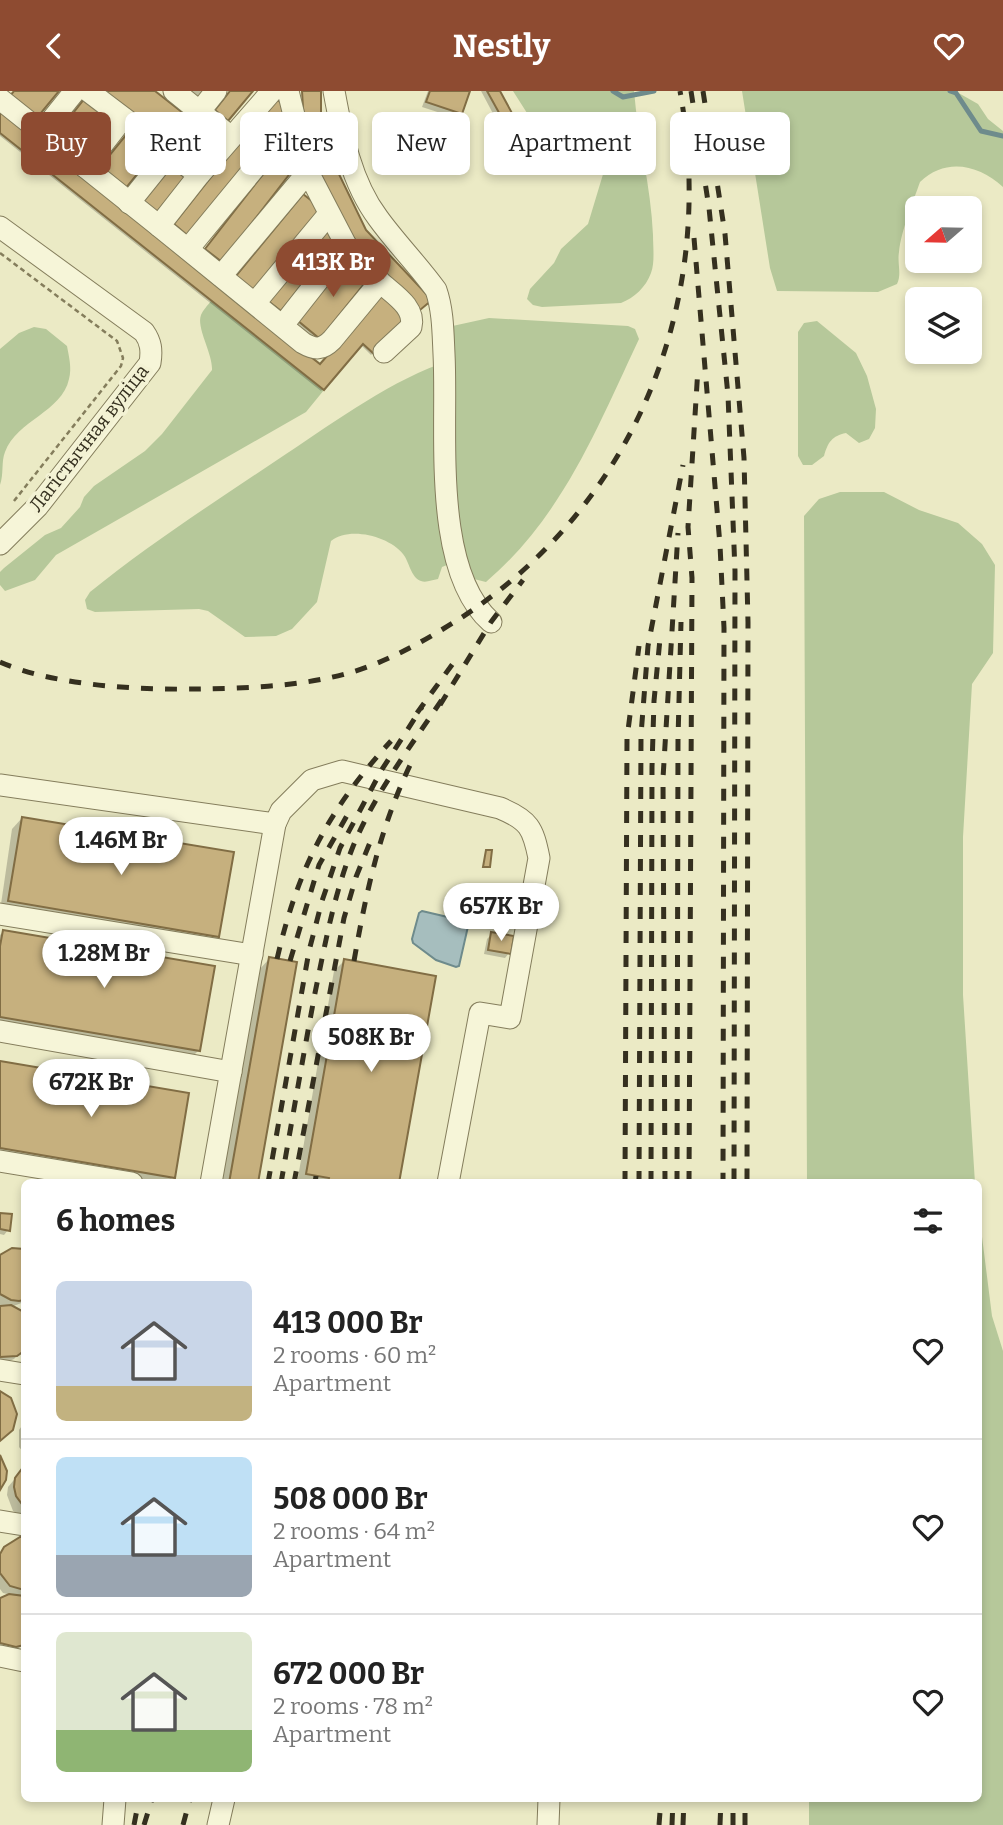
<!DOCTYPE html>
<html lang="en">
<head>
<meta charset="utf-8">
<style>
  body { margin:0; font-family:Bitter,serif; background:#f6f6f6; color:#222; height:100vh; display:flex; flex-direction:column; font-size:26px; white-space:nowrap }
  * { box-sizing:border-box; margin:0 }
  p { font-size:23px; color:#767676 }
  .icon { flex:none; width:38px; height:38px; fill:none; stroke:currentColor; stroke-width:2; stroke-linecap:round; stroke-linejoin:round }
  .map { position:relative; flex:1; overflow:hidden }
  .details { position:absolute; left:21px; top:1088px; width:961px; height:623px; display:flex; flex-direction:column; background:#fff; border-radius:10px; box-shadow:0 4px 10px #0003 }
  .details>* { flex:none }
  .top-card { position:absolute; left:21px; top:21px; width:962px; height:63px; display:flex; gap:14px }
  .needle { width:46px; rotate:250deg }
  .fabs { position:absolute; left:905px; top:105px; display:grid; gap:14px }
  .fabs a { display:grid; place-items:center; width:77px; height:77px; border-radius:10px; background:#fff; box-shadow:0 4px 10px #0003; font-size:35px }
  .price { position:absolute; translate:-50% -60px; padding:0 16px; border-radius:24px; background:#fff; color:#222; font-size:23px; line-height:46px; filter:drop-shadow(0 2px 4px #0008) }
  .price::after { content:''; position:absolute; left:50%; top:42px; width:21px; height:16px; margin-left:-10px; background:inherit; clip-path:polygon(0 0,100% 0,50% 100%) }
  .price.active { background:#8e4b31; color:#fff }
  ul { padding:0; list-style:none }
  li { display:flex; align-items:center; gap:21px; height:175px; padding:0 35px }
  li+li { border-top:2px solid #e0e0e0 }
  li span { display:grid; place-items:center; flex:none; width:196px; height:140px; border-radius:10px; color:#555 }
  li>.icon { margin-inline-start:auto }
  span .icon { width:84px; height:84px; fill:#fffc; stroke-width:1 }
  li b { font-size:30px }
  h2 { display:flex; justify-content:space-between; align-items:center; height:84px; padding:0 35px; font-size:30px }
  .tag { padding:0 24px; border-radius:10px; background:#fff; box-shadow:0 4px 10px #0003; font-size:24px; line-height:63px }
  .tag.active { background:#8e4b31; color:#fff }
  header { display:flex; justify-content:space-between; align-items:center; height:91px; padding:0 35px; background:#8e4b31; color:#fff; font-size:32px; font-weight:700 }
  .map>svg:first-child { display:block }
</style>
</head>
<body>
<header><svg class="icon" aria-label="back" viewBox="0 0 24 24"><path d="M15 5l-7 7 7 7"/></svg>Nestly<svg class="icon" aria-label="heart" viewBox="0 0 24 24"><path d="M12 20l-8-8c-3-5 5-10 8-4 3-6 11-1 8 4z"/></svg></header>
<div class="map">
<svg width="1003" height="1734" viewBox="0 0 1003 1734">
  <rect width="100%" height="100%" fill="#ebeac5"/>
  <!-- green -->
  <g fill="#b6c89a">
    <path d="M513 0H634C638 49 651 95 653 144 653 156 655 171 651 182 646 196 634 207 621 212L542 216 533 214 527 208 530 198 554 172 561 158 588 133 604 80 600 72 573 48 548 39 527 22Z"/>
    <path d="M742 0H955L978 13 988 28 1003 40V96C979 74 946 66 920 91 913 111 901 140 899 161 897 172 902 183 897 193L878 201 777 200 770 177Z"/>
    <path d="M211 210 324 299 306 321 56 464 35 489 5 500 0 494V481L4 477 45 444 61 437 80 416 84 406 94 395 145 360 162 343 212 279C213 263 196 237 201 224 203 219 208 214 211 210Z"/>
    <path d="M489 227 628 235 635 238 639 248C597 337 563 425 486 491L474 488 462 468 442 476 438 488C432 489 426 492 421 490 411 487 409 470 403 463 389 445 349 435 331 450L317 511 292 538 276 545 245 546 208 520 199 518 95 521 87 518 85 509 90 501C152 451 219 408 286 363 339 328 391 289 451 269L448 236Z"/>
    <path d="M817 230 856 262 867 285 876 318 875 337 869 348 859 352 846 342C832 345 828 351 824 365L812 374H803L798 365V241L804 232Z"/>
    <path d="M34 236 46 238 67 255C69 266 72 277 69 288 62 321 17 329 5 361 1 371 4 383 0 394V258L19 242Z"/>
    <polygon points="840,401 884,401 919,419 958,432 982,453 995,474 993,562 972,593 963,746 963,904 975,1092 807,1092 804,425 819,408"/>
    <polygon points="978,1114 992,1225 1003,1260 1003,1734 809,1734 809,1708 978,1708"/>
  </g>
  <!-- water -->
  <polygon fill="#a6bebe" stroke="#6e8b8c" stroke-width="2" points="422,820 469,831 459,875 456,876 436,869 413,852 412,848 419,822"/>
  <!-- shadow -->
  <g fill="#0003">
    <polygon points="186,0 202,0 195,7"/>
    <polygon points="428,0 468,0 460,23 456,27 422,16"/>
    <polygon points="481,0 498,0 511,23 498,32"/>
    <polygon points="0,22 320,275 405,229 371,264 361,254 321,300 0,45"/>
    <polygon points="366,188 317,249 296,232"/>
    <polygon points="22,727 218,845 208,856 0,820 12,738"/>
    <polygon points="3,841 199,959 189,969 0,937 0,844"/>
    <polygon points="492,843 509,862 505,867 484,863 487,848"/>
    <polygon points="269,868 256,1092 221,1092 259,879"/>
    <polygon points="344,870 397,1092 297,1092 334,880"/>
    <polygon points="0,972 173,1086 167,1092 137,1092 0,1069"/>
    <polygon points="0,1124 8,1139 4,1144 0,1143"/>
    <polygon points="21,1159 24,1161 24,1211 11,1216 24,1224 24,1257 14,1268 0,1274 0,1218 9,1216 0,1214 0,1166"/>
    <polygon points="24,1332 24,1362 19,1356 19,1339"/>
    <polygon points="24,1377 24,1426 13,1420 7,1404 8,1396"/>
    <polygon points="24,1449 24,1503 19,1506 24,1509 24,1554 7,1563 0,1561 0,1510 16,1505 3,1502 0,1498 0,1464 12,1451"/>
  </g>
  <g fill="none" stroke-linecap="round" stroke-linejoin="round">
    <!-- stream -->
    <g stroke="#6e8b8c" stroke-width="5">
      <polyline points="613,0 623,6 654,0"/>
      <polyline points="950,0 956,2 981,40 1003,45"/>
    </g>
  </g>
  <!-- building -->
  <g fill="#c6b07e" stroke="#816d44" stroke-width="2">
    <polygon points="14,0 59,0 36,28 9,6"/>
    <polygon points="104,0 155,0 215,47 196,72"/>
    <polygon points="230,0 253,0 228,30 215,19"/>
    <polygon points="302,0 321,0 321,46 366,139 432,209 420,219 351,147 305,51"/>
    <polygon points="430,0 470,0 462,23 426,11"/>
    <polygon points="487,0 500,0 513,24 503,29"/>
    <polygon points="274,6 289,18 188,145 174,133"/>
    <polygon points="85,7 110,26 81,63 56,44"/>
    <polygon points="0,20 320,273 381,203 407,229 374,263 363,253 324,299 0,42"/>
    <polygon points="130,39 156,60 126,97 100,76"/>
    <polygon points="284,48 299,59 292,68 298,72 222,171 205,158 280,61"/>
    <polygon points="170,74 185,86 157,121 141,108"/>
    <polygon points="303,103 322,118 254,202 235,186"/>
    <polygon points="324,137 338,148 281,220 268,210"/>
    <polygon points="345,169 368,188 320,248 297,229"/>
    <polygon points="22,726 234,761 219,846 8,810"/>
    <polygon points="486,759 492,759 490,776 483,776"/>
    <polygon points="3,839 215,875 200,960 0,926 0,855"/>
    <polygon points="491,841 514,845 511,863 488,859"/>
    <polygon points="269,866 297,871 258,1092 229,1092"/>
    <polygon points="344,868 436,885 399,1092 328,1092 329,1087 306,1083"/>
    <polygon points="0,970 189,1002 175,1087 0,1057"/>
    <polygon points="0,1122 12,1123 10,1140 0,1138"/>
    <polygon points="12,1157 24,1158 24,1209 19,1210 11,1209 0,1203 0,1164"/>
    <polygon points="11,1214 24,1221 24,1260 17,1265 0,1266 0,1215"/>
    <polygon points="0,1300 11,1307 17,1323 13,1339 0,1350"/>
    <polygon points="0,1364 7,1380 6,1389 0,1399"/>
    <polygon points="24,1375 24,1416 16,1405 14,1396 15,1387"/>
    <polygon points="20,1446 24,1446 24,1499 10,1495 0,1482 0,1463 4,1456"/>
    <polygon points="9,1503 24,1505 24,1554 16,1556 0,1552 0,1507"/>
  </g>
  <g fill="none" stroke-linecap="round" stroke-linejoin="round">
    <!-- minor casing -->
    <g stroke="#847d5c" stroke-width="23">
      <g id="minor">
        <polyline points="88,0 199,84"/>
        <polyline points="174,0 231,46"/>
        <path d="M272 0 199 84 159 135 303 252C315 259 322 259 332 249L380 191 346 154 308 81 288 0"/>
        <path d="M334 0C342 44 351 91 378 127 396 152 418 174 436 199 443 219 443 242 444 263 448 337 431 478 491 531"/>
        <polyline points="0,8 159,135"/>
        <polyline points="200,20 216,0"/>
        <polyline points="42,41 75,0"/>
        <polyline points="85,76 123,27"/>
        <polyline points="129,112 170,61"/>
        <path d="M0 136 144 241C151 251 152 259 150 272L38 415 0 453"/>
        <polyline points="188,158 295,28"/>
        <polyline points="221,185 308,81"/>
        <path d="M380 191C393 203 416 216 411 236L384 261"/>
        <polyline points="255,212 328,124"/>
        <polyline points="283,234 346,154"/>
        <polyline points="0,694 275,733 211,1092"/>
        <path d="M275 733 281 720 312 689 342 680 500 717C529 729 533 737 539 767L510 927 480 922 448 1092"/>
        <polyline points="0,823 252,864"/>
        <polyline points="0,940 231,981"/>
        <polyline points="0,1070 132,1092"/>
        <polyline points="0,1279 24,1283"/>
        <polyline points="0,1430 24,1434"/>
        <polyline points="0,1565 24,1570"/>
        <polyline points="113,1734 115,1708"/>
        <polyline points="218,1734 224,1708"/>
        <polyline points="548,1734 549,1708"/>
      </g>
    </g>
    <!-- path -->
    <polyline stroke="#847d5c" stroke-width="2.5" stroke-dasharray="5 3.5" stroke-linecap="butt" points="0,162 117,250 123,267 121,275 14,410"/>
    <!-- minor -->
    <use href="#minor" stroke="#f6f5d8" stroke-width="21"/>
    <!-- rail -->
    <g stroke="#35301f" stroke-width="5" stroke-dasharray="12 12" stroke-linecap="butt">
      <polyline points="691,0 709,117 728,304 735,480 734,1092"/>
      <polyline points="703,0 725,143 744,367 748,531 747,1092"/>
      <polyline points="694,147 720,454 724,537 723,1092"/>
      <path d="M0 571C55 595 139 599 198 598 255 597 317 595 370 575 396 565 420 552 443 538 632 426 719 214 680 0"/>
      <polyline points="440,614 491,531 523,489"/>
      <polyline points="417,622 454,571"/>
      <path d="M277 868C298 777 328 719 391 650"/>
      <polyline points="290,870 319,774 349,721"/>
      <path d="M354 870C367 796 381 732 415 664"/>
      <polyline points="268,1092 309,860 322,810 340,757 381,680 422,616"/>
      <path d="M281 1092C292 1029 303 966 315 902 325 853 334 804 352 758 374 703 411 655 443 607"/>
      <polyline points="294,1092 344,827 356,786 373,744"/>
      <polyline points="315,1092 316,1085"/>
      <polyline points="625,1092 627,647 639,555"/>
      <polyline points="639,1092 641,644 648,555 683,374"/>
      <polyline points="651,1092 652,676 654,610 660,548"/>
      <polyline points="665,1092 663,687 678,442"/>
      <polyline points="677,1092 678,649 681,531"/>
      <polyline points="689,1092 692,487 688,436 698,277"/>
      <polyline points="134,1734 139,1708"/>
      <polyline points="144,1734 152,1708"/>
      <polyline points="183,1734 190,1708"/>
      <polyline points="659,1734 661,1708"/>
      <polyline points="672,1734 673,1708"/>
      <polyline points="683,1734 684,1708"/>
      <polyline points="720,1734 721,1708"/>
      <polyline points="733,1734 733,1708"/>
      <polyline points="745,1734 745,1708"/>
    </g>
  </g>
  <g text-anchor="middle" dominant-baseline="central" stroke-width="7" stroke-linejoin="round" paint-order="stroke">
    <!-- street labels -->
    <g font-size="19" fill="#35301f" stroke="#f3f2d4">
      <text transform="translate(89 347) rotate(-52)">Лагістычная вуліца</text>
    </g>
  </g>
</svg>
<div class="fabs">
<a><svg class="needle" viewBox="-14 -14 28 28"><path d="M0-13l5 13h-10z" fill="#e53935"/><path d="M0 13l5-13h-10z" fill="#767676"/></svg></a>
<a><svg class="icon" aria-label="layers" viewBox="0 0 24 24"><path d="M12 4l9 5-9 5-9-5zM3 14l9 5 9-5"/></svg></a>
</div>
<b class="price active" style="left:333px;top:208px">413K Br</b>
<b class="price" style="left:121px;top:786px">1.46M Br</b>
<b class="price" style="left:501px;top:852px">657K Br</b>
<b class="price" style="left:104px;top:899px">1.28M Br</b>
<b class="price" style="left:371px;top:983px">508K Br</b>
<b class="price" style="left:91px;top:1028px">672K Br</b>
<div class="top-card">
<a class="tag active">Buy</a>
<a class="tag">Rent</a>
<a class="tag">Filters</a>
<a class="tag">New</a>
<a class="tag">Apartment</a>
<a class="tag">House</a>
</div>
<section class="details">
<h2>6 homes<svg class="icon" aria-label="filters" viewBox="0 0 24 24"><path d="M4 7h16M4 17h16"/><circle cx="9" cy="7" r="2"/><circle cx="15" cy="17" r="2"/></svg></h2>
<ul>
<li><span style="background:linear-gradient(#c9d6e8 75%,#c2b280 0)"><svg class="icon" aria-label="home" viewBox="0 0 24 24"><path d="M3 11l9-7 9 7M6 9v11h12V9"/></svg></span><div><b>413 000 Br</b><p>2 rooms · 60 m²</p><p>Apartment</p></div><svg class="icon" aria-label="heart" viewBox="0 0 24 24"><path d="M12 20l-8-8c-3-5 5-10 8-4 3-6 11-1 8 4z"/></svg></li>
<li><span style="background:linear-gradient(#bfe0f5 70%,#9aa5b1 0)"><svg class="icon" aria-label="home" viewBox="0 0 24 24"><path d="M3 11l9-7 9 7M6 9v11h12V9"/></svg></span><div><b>508 000 Br</b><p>2 rooms · 64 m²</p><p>Apartment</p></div><svg class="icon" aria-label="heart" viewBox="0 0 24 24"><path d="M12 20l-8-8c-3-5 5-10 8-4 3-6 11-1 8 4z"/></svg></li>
<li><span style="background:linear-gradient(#dfe7d0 70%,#8fb573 0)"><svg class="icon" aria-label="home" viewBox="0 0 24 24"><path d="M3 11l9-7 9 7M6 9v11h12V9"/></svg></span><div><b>672 000 Br</b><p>2 rooms · 78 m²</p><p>Apartment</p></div><svg class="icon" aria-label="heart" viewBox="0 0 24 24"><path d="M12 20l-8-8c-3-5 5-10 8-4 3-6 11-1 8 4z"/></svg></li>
</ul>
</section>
</div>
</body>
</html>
